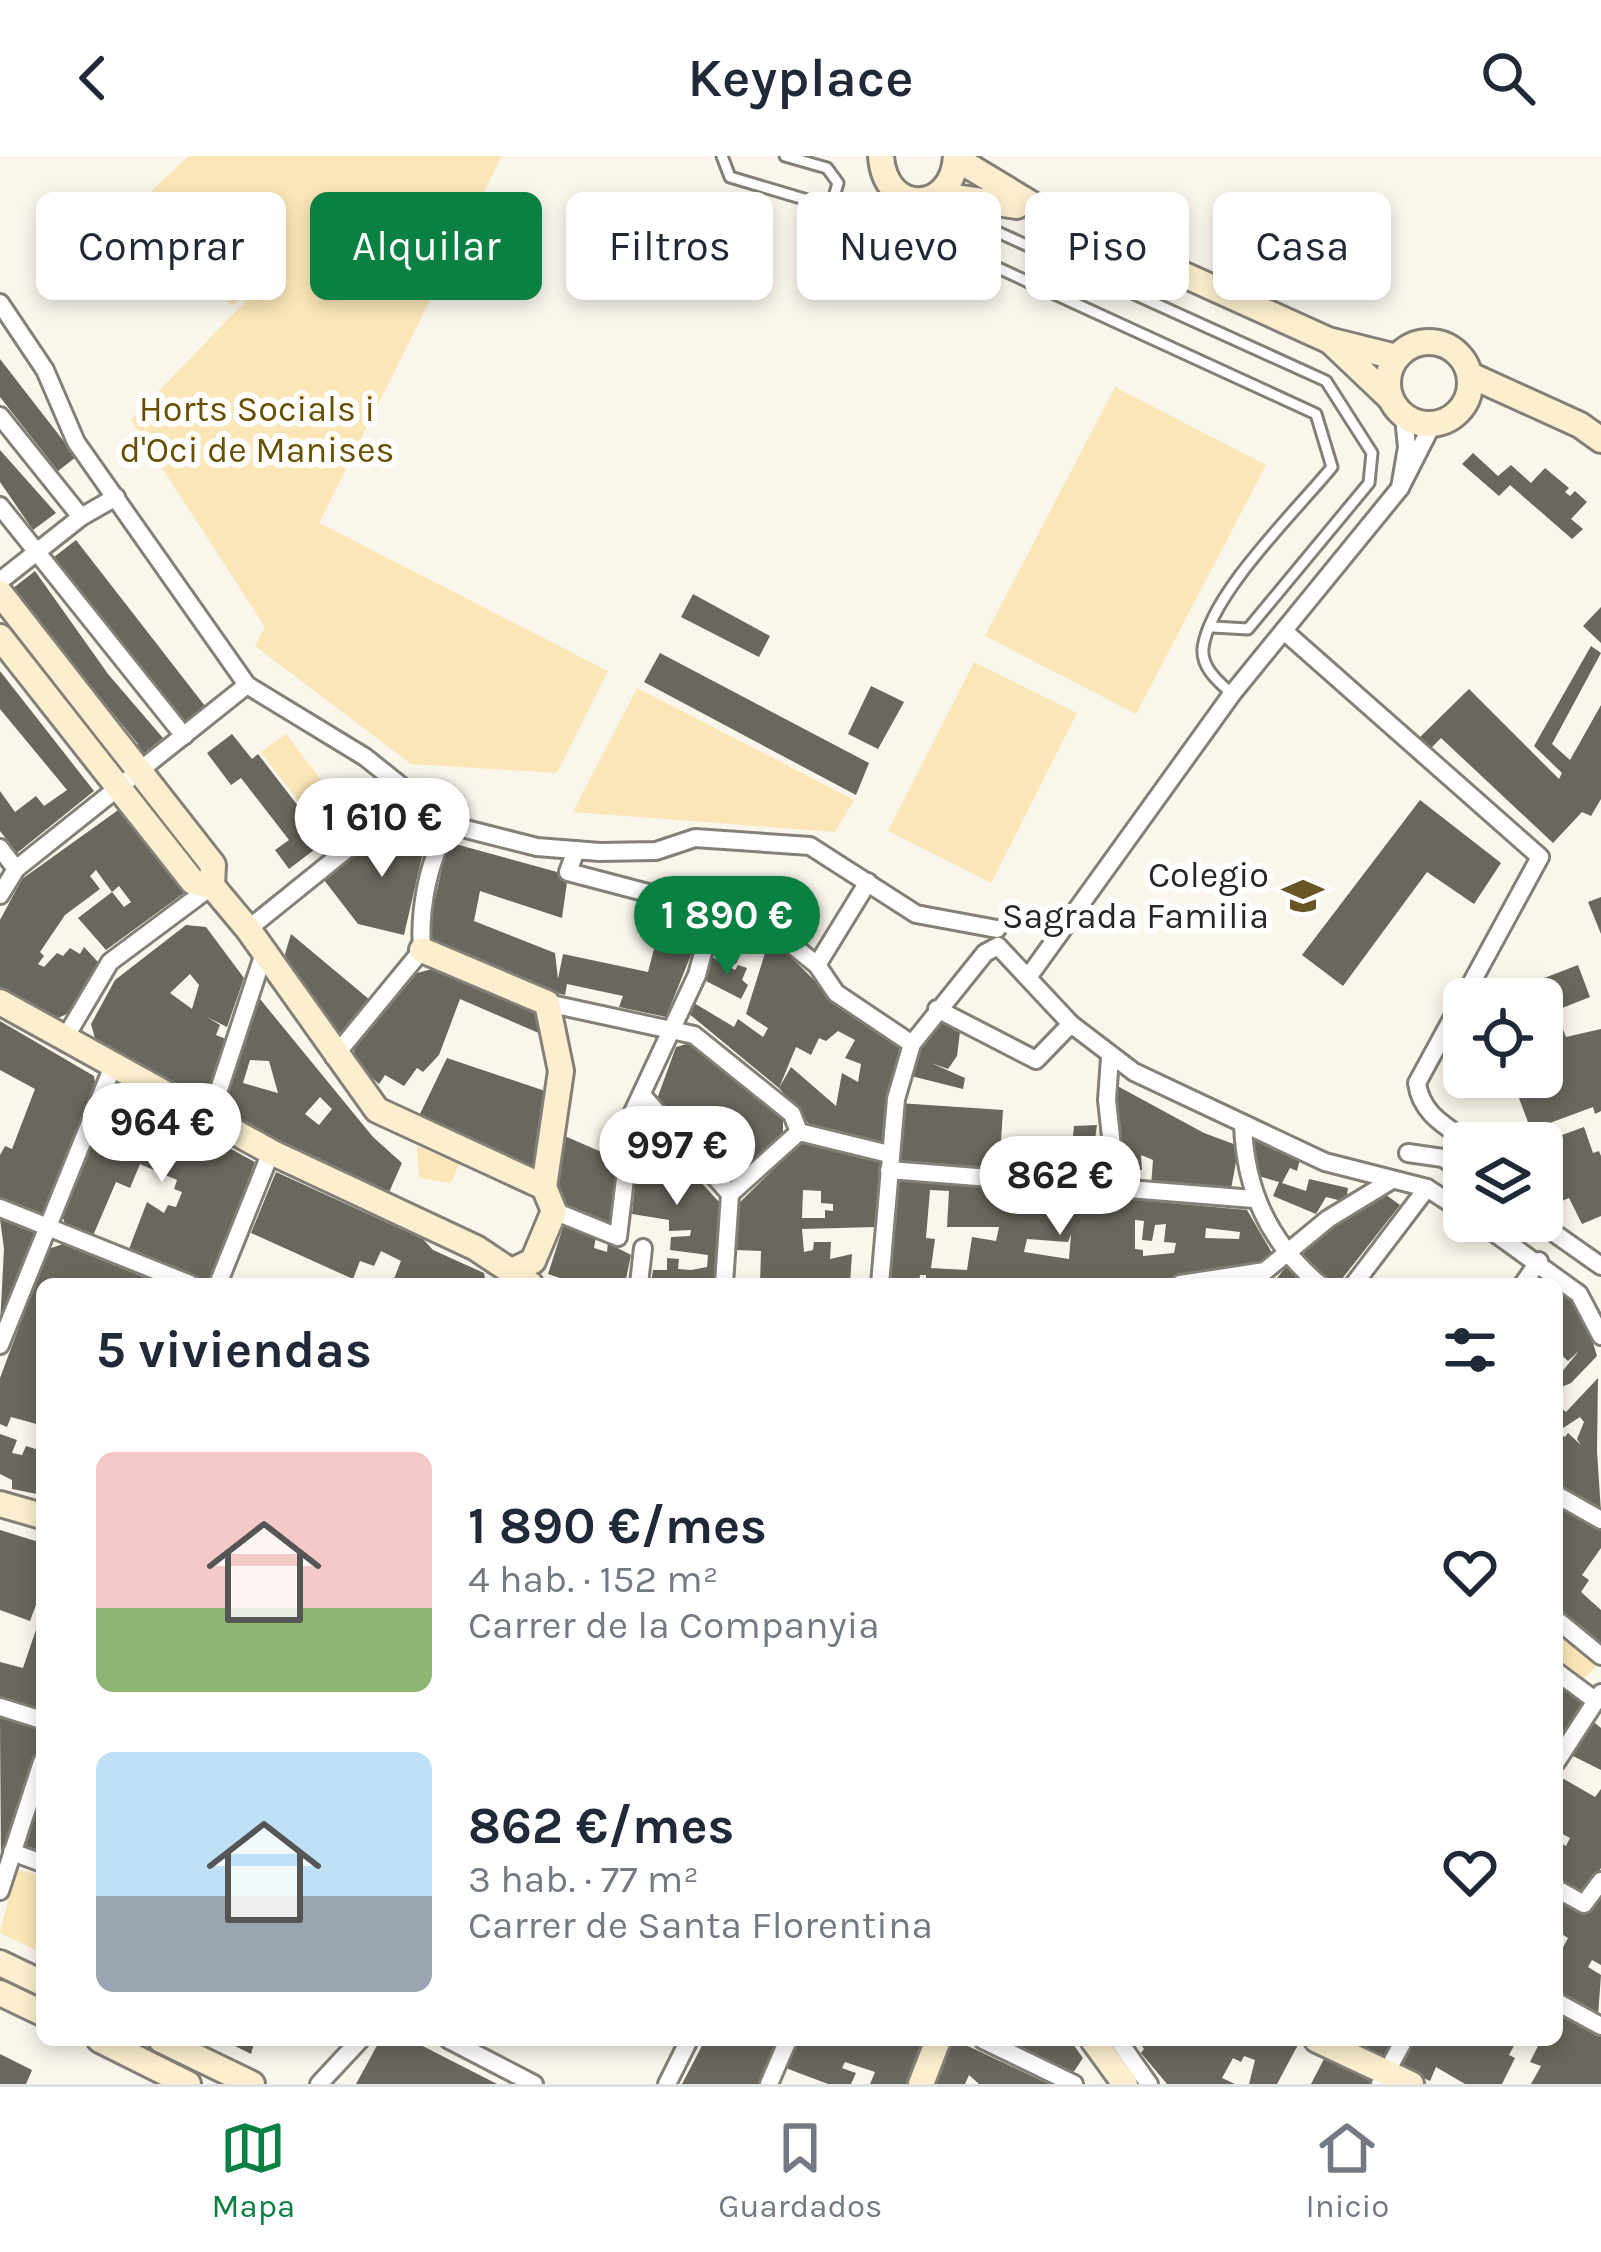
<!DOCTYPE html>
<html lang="es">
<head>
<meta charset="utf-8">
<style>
  body { margin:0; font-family:Karla,sans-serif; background:#f2f2f3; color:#1f2937; height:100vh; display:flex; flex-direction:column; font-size:45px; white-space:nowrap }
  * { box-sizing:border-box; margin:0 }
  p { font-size:39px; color:#747a83 }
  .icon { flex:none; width:66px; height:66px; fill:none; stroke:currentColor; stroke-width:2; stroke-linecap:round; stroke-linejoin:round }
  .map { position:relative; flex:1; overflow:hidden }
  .drawer { position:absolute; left:36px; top:1122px; width:1527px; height:768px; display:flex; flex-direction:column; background:#fff; border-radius:18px; box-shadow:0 6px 18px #0003 }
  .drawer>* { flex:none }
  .banner { position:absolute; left:36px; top:36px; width:1530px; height:108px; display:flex; gap:24px }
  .tools { position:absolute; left:1443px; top:822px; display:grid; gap:24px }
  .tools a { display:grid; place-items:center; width:120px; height:120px; border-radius:18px; background:#fff; box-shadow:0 6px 18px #0003; font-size:60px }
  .price { position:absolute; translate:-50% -102px; padding:0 27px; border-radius:42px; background:#fff; color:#222; font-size:39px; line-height:78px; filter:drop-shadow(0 3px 6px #0008) }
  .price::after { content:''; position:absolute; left:50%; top:72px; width:36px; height:27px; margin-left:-18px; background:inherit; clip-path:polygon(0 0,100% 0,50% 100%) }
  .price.active { background:#0b8043; color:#fff }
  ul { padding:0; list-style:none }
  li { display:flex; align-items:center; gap:36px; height:300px; padding:0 60px }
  li span { display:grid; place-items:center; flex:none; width:336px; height:240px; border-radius:18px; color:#555 }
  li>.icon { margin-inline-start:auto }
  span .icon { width:144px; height:144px; fill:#fffc; stroke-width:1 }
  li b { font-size:51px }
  h2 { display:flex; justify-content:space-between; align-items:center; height:144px; padding:0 60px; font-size:51px }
  .chip { padding:0 42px; border-radius:18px; background:#fff; box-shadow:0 6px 18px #0003; font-size:42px; line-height:108px }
  .chip.active { background:#0b8043; color:#fff }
  header { display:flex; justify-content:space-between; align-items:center; height:156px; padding:0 60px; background:#fff; font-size:54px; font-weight:600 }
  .menu { display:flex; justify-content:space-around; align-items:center; height:168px; border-top:3px solid #e0e1e3; background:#fff; font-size:33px; color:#747a83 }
  .menu a { display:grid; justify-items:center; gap:6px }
  .menu .active { color:#0b8043 }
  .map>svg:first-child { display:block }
</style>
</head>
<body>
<header><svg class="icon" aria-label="back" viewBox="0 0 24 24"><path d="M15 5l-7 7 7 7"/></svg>Keyplace<svg class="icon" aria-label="search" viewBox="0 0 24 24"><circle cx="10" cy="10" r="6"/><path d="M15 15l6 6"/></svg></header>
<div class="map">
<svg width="1601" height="1928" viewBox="0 0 1601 1928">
  <rect width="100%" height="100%" fill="#faf6ec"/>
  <!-- green -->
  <g fill="#fae6b7">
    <polygon points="189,0 502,0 319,367 608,515 557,617 411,608 255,490 265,471 131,264 284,105 232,150 136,49"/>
    <polygon points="1115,231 1266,309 1136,558 985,480"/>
    <polygon points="974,506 1077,557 991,727 888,675"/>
    <polygon points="637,532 854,644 835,676 573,656"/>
    <polygon points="286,578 330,636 305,654 261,596"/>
    <polygon points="417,990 459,1008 451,1027 419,1022"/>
    <polygon points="1557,1469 1600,1506 1579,1528 1557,1512"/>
    <polygon points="16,1713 42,1720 42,1797 0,1777"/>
  </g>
  <!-- building -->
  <g fill="#6a675e" fill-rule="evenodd">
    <polygon points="1264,87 1281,97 1275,109 1256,100"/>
    <polygon points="0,203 76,301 58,315 0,241"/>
    <polygon points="0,294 56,357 33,374 0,326"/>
    <polygon points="1473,297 1498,320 1511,309 1531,327 1545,312 1569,332 1565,336 1570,340 1575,335 1587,346 1571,363 1583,373 1572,383 1510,329 1499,340 1462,308"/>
    <polygon points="76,384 205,550 183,567 54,401"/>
    <polygon points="35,415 108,518 163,582 142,599 135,591 138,588 12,433"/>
    <polygon points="693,438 770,480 759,501 681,461"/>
    <polygon points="1601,451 1601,487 1583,470"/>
    <polygon points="1591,490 1601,497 1552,588 1570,604 1601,549 1601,643 1591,660 1582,656 1553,687 1441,582 1431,592 1419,582 1469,533 1559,623 1562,617 1534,590"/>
    <polygon points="660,497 869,607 856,639 644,526"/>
    <polygon points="0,515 94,635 17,697 0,675 0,635 15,656 36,640 44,650 67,634 0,553"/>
    <polygon points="871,530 904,546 878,593 848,578"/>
    <polygon points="232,578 252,603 258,598 312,668 355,635 369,652 289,713 275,694 289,684 241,622 231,629 207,597"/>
    <polygon points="1420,644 1501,707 1474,748 1427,716 1343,830 1302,799"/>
    <polygon points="121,652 184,737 106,794 78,762 112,736 124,751 131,746 119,730 112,736 96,714 90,720 100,733 65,759 40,796 44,800 38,808 44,811 57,797 63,800 70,792 80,798 84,791 98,806 71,856 56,863 0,834 0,764 22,723"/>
    <polygon points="403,664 426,683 404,779 358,768 324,724"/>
    <polygon points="448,686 568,719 562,762 480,735 474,765 555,797 558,823 563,798 648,816 666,747 707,759 666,861 619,851 623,840 567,828 565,839 548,835 439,794 427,778"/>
    <polygon points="1601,741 1601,778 1588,746"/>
    <polygon points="721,764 752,772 736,808 711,795"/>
    <path d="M186 769 206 771 244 822 227 871 207 861 220 869 216 879 226 883 209 932 194 939 96 886 91 868 115 824ZM190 818 199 829 192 853 170 837Z"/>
    <polygon points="291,778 370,844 338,883 299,840 285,798"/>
    <path d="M786 796 845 855 897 887 901 898 882 993 833 981 808 967 779 932 688 857 694 847 734 871 738 863 763 881 768 872 746 858 765 797ZM838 875 855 884 845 902 861 908 858 926 842 917 836 950 791 911 779 932 796 891 811 899 819 882 826 885Z"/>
    <polygon points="712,801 735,814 738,809 747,812 742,824 748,829 741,843 706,825"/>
    <polygon points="1578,809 1590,841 1542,860 1542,843 1522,843 1518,832"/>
    <polygon points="440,811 535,854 541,878 460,843 439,899 423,916 417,912 404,930 385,919 379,928 355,907 354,893 417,817"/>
    <path d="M260 843 373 981 402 1007 386 1043 219 957ZM250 904 269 905 278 937 243 927ZM320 941 332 953 319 969 305 958Z"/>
    <polygon points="939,861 960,876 957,900 948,913 931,907 965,922 963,933 907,919 913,898"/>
    <polygon points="0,865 94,920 96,933 43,1059 0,1041 0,999 5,990 12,993 35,933 0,914"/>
    <polygon points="1562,871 1566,881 1601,873 1601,955 1595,958 1593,951 1531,974 1511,921 1542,921 1542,879"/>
    <polygon points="690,887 783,961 783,976 740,1018 726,1016 657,943 676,891"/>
    <polygon points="1464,900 1464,921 1490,925 1475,930 1472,923 1450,931 1444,907"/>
    <polygon points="447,902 554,938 542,1006 532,1019 418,962"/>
    <polygon points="1110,926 1204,977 1239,990 1231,1033 1151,1030 1153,1004 1141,999 1142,1014 1120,1015"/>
    <polygon points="115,930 255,1006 212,1121 202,1126 129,1093 147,1046 164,1057 168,1049 176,1051 182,1036 174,1033 177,1024 140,1008 130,1032 116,1026 92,1082 66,1070 61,1057"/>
    <polygon points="898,947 1003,954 1001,985 1033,988 1034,995 1052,995 1050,980 1073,980 1074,970 1097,969 1090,1020 891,1009"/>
    <polygon points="642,962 720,1047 716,1128 651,1128 653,1114 667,1114 667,1102 679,1103 678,1113 691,1114 707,1111 708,1099 670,1094 671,1081 690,1080 691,1074 669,1075 669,1064 632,1058"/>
    <polygon points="1584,971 1593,997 1599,995 1601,1000 1601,1060 1582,1068 1569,1042 1562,1045 1548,1014 1558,1011 1548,984"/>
    <polygon points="1253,977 1300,1003 1297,1015 1290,1012 1282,1027 1306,1035 1309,1023 1348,1032 1346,1046 1326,1041 1316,1058 1273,1040 1279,1026 1255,1019 1244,993"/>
    <polygon points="560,978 620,1004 615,1075 562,1049 554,1007"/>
    <path d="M800 987 881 1006 875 1071 802 1073 804 1096 813 1094 814 1086H831L830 1103 852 1098 850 1128H760L761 1095 736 1094 737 1049ZM803 1034 821 1035V1047L833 1048V1055L825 1054V1062H802Z"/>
    <polygon points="276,1016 423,1083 433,1094 484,1117 486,1128 392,1128 401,1105 381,1095 374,1110 360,1105 353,1123 251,1077"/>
    <path d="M892 1022 1247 1054 1276 1104 1237 1119 1123 1128H926V1119H920L919 1128H886ZM930 1034 949 1035 947 1071H999L996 1085 972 1081 967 1114 931 1112 935 1083 926 1082ZM1135 1064 1144 1065 1142 1084 1152 1085 1155 1069 1166 1068 1164 1086 1176 1087 1174 1097 1143 1100V1094L1135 1093ZM1206 1072 1240 1076 1239 1083 1205 1082ZM1071 1078 1069 1103 1024 1096 1027 1083 1068 1086Z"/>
    <polygon points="1382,1036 1400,1049 1338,1128 1328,1128 1297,1103 1342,1060"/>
    <polygon points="0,1063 39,1078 0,1169 4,1093"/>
    <polygon points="565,1065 596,1081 594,1092 607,1096 608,1087 631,1099 625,1128 577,1128 548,1118"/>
    <polygon points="63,1088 160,1128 42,1128 42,1263 40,1269 11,1261 7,1271 0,1268 0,1222 48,1093"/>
    <polygon points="1286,1111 1304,1128 1272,1128"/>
    <polygon points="1557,1133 1583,1154 1597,1200 1571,1227 1557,1233 1557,1215 1560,1218 1579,1195 1568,1205 1557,1195"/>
    <path d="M1598 1222 1597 1295 1601 1356 1557 1334V1249L1566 1256ZM1580 1261 1584 1266 1577 1283 1581 1289 1568 1277 1565 1281 1557 1276Z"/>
    <polygon points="0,1278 17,1284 12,1297 22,1299 26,1290 42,1295 42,1339 12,1333 12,1324 0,1318"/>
    <polygon points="1557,1345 1601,1369 1601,1392 1582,1419 1589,1424 1581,1436 1601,1454 1601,1494 1557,1461 1561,1377"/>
    <polygon points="0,1374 42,1387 42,1433 30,1465 0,1454"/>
    <polygon points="42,1456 42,1557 0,1554 0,1506 23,1512"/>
    <polygon points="1557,1520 1589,1545 1557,1595"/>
    <polygon points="0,1562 38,1572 42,1580 1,1706"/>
    <polygon points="1590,1563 1601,1572 1601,1614 1569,1598"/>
    <polygon points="1557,1619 1595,1641 1601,1633 1601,1712 1582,1740 1557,1728 1557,1685 1566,1690 1570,1682 1557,1675"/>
    <polygon points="41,1640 42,1641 42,1695 26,1690"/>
    <polygon points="1601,1733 1601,1809 1592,1804 1588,1811 1601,1819 1598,1860 1557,1839 1557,1793 1561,1795 1568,1782 1557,1775 1557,1741 1584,1756"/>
    <polygon points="1557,1855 1601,1879 1601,1928 1531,1928 1541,1910 1530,1906 1541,1884 1557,1884"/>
    <polygon points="223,1884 255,1884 251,1898"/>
    <polygon points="380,1884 411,1884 497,1928 356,1928"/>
    <polygon points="705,1884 778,1884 759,1928 682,1928"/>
    <polygon points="794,1884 892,1887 922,1884 906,1928 870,1928 875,1916 845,1906 842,1912 856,1917 851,1928 828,1928 783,1911"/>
    <polygon points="948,1884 955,1884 1049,1928 979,1928 969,1919 965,1928 931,1928"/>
    <polygon points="994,1884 1070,1884 1083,1902 1071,1920"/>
    <polygon points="1138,1884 1293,1884 1299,1887 1277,1928 1249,1928 1255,1904 1244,1900 1241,1906 1233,1902 1222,1922 1235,1928 1167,1928 1141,1897 1144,1893"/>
    <polygon points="1345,1884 1394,1884 1384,1902"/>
    <polygon points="1410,1884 1429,1885 1517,1884 1509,1899 1515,1902 1502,1928 1465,1928 1436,1911 1430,1925 1397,1909"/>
    <polygon points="0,1898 32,1914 26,1928 0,1928"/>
    <polygon points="1326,1899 1374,1922 1371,1928 1311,1928"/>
  </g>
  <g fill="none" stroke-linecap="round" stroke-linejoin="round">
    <!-- lane casing -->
    <g stroke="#848078" stroke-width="15">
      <g id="lane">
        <polyline points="722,0 730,21 831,51"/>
        <path d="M785 0 827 12 838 27 831 51C861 101 903 114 959 94"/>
        <polyline points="884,99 904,42"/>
        <path d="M1213 471 1248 473 1369 327 1372 297 1326 225 993 74 959 94 1316 258 1332 311C1297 354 1210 438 1203 492 1201 512 1219 526 1232 538"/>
      </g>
    </g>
    <!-- street casing -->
    <g stroke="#848078" stroke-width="22">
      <g id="street">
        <polyline points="0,147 45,214 76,286 247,529 365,601 450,669 537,691 600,696 656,695 695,682 810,690 916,758 997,773"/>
        <polyline points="0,260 81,361"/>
        <polyline points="1404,261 1407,291 1400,332 1432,269"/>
        <polyline points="0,350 184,580"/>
        <polyline points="0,425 81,361 116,341"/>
        <path d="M1284 475 1540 701 1417 927C1421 958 1446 970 1470 987"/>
        <polyline points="0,692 16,713"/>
        <polyline points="576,694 568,716 766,768 817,809 836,837 912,888"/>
        <polyline points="0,739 16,713 247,529"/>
        <polyline points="248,773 413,640"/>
        <polyline points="817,809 868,726"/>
        <polyline points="1029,820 1232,538 1400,332"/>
        <polyline points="547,847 694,879 792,958 799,976 889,998"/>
        <polyline points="937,853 1036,904 1071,868"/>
        <polyline points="65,882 110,806 212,730"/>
        <path d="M334 901 422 794C419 754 428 703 450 669"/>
        <polyline points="1110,901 1107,944 1115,1018"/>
        <polyline points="642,939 730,1038 724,1128"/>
        <polyline points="210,961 264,797"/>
        <path d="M1243 968C1245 1034 1269 1086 1319 1128"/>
        <polyline points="1408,997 1443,1002 1464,1016"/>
        <polyline points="889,1014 1254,1043"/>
        <polyline points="730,1038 799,976"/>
        <polyline points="0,1052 190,1128"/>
        <polyline points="554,1055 618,1081 633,956 697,819 714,756"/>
        <polyline points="1478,1065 1579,1138 1601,1180"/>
        <polyline points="1519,1065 1523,1068"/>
        <polyline points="1537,1065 1601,1110"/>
        <polyline points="218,1128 271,996"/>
        <polyline points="639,1128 643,1092"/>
        <polyline points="880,1128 896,943 912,888 985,797 998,790 1071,868 1134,916 1325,1006 1427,1032 1464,1056"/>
        <polyline points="1180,1128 1265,1115 1328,1063 1392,1024"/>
        <polyline points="1354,1128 1427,1032"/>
        <polyline points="1523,1128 1539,1105"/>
        <polyline points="0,1189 113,910"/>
        <polyline points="1557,1339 1601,1364"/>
        <polyline points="1557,1464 1601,1500"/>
        <polyline points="1557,1516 1596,1545"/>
        <polyline points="0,1551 42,1564"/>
        <polyline points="1557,1605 1601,1537"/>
        <polyline points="12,1696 42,1707"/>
        <polyline points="1557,1733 1584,1748 1601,1725"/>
        <polyline points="0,1735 42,1606"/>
        <polyline points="1557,1846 1601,1870"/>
        <polyline points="449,1884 534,1928"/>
        <polyline points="983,1884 1074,1928"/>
        <polyline points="1118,1884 1149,1928"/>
        <polyline points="319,1928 360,1884"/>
        <polyline points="667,1928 689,1884"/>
        <polyline points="769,1928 788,1884"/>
        <polyline points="1380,1928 1404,1884"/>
      </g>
    </g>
    <!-- secondary casing -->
    <g stroke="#848078" stroke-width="30">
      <g id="secondary">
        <path d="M881 0C885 60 953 58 956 0"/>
        <polyline points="957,3 1043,55 1328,184 1396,201"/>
        <polyline points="940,39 1017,50"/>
        <polyline points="1330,185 1390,242"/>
        <circle cx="1429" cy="227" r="41"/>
        <polyline points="1470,219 1580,269 1601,284"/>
        <polyline points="0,437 213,709 212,730"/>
        <polyline points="0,481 193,726 212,730 248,773 377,954 544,1031"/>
        <polyline points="422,794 547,847 561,915 544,1031 554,1055 533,1105 512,1115"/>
        <polyline points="0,846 271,996 476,1092 530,1128"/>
        <polyline points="0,1348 42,1360"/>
        <polyline points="0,1807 42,1827"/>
        <polyline points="0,1837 42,1857"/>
        <polyline points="100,1884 188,1928"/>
        <polyline points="161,1884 252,1928"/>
        <polyline points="1093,1884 1125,1928"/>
        <polyline points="1317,1884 1411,1928"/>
        <polyline points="921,1928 938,1884"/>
      </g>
    </g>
    <!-- lane -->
    <use href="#lane" stroke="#fff" stroke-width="9"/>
    <!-- street -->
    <use href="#street" stroke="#fff" stroke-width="16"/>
    <!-- secondary -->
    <use href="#secondary" stroke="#fcefcf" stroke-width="24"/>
  </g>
  <!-- icons -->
  <defs>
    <g id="school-bare" transform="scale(3.24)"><path d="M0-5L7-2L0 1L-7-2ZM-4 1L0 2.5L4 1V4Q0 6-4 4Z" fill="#695524" stroke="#fff" stroke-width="2.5" paint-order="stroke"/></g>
  </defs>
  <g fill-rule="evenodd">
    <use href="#school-bare" x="1303" y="740"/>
  </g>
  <g text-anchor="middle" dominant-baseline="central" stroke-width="12" stroke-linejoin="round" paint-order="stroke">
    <!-- park labels -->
    <g font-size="36" fill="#695000" stroke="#fff">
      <text x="257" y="253">Horts Socials i<tspan x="257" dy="41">d'Oci de Manises</tspan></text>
    </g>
    <!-- poi labels -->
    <g font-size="36" fill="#282623" stroke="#fff" text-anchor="end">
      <text x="1269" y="719">Colegio<tspan x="1269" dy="41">Sagrada Familia</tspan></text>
    </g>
  </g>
</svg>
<div class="tools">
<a><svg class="icon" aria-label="locate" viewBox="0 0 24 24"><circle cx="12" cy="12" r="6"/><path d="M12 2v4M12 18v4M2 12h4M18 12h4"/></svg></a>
<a><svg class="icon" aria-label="layers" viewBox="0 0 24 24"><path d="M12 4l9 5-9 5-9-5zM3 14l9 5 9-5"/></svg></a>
</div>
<b class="price" style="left:382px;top:724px">1 610 €</b>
<b class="price active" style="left:727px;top:822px">1 890 €</b>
<b class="price" style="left:162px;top:1029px">964 €</b>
<b class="price" style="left:677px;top:1052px">997 €</b>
<b class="price" style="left:1060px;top:1082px">862 €</b>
<div class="banner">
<a class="chip">Comprar</a>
<a class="chip active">Alquilar</a>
<a class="chip">Filtros</a>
<a class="chip">Nuevo</a>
<a class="chip">Piso</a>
<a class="chip">Casa</a>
</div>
<section class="drawer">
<h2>5 viviendas<svg class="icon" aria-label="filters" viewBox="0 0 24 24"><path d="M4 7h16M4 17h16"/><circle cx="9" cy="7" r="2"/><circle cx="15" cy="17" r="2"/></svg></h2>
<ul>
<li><span style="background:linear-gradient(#f6c9c9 65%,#8fb573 0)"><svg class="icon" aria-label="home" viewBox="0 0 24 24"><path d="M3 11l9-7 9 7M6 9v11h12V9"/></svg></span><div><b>1 890 €/mes</b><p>4 hab. · 152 m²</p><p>Carrer de la Companyia</p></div><svg class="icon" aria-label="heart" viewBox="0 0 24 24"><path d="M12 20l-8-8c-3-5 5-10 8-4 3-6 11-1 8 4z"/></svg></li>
<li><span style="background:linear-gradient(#bfe0f5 60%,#9aa5b1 0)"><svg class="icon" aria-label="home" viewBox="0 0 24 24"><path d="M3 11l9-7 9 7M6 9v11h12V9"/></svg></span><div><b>862 €/mes</b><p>3 hab. · 77 m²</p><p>Carrer de Santa Florentina</p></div><svg class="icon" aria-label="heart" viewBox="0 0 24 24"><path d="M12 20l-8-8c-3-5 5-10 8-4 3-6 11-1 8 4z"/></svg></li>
</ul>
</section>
</div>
<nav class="menu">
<a class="active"><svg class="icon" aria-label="map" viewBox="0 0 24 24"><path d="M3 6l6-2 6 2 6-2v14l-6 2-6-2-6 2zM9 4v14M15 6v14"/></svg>Mapa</a>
<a><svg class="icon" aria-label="saved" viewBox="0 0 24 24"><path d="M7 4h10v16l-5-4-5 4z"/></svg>Guardados</a>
<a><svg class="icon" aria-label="home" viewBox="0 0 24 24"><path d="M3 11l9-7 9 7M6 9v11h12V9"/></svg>Inicio</a>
</nav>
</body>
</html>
